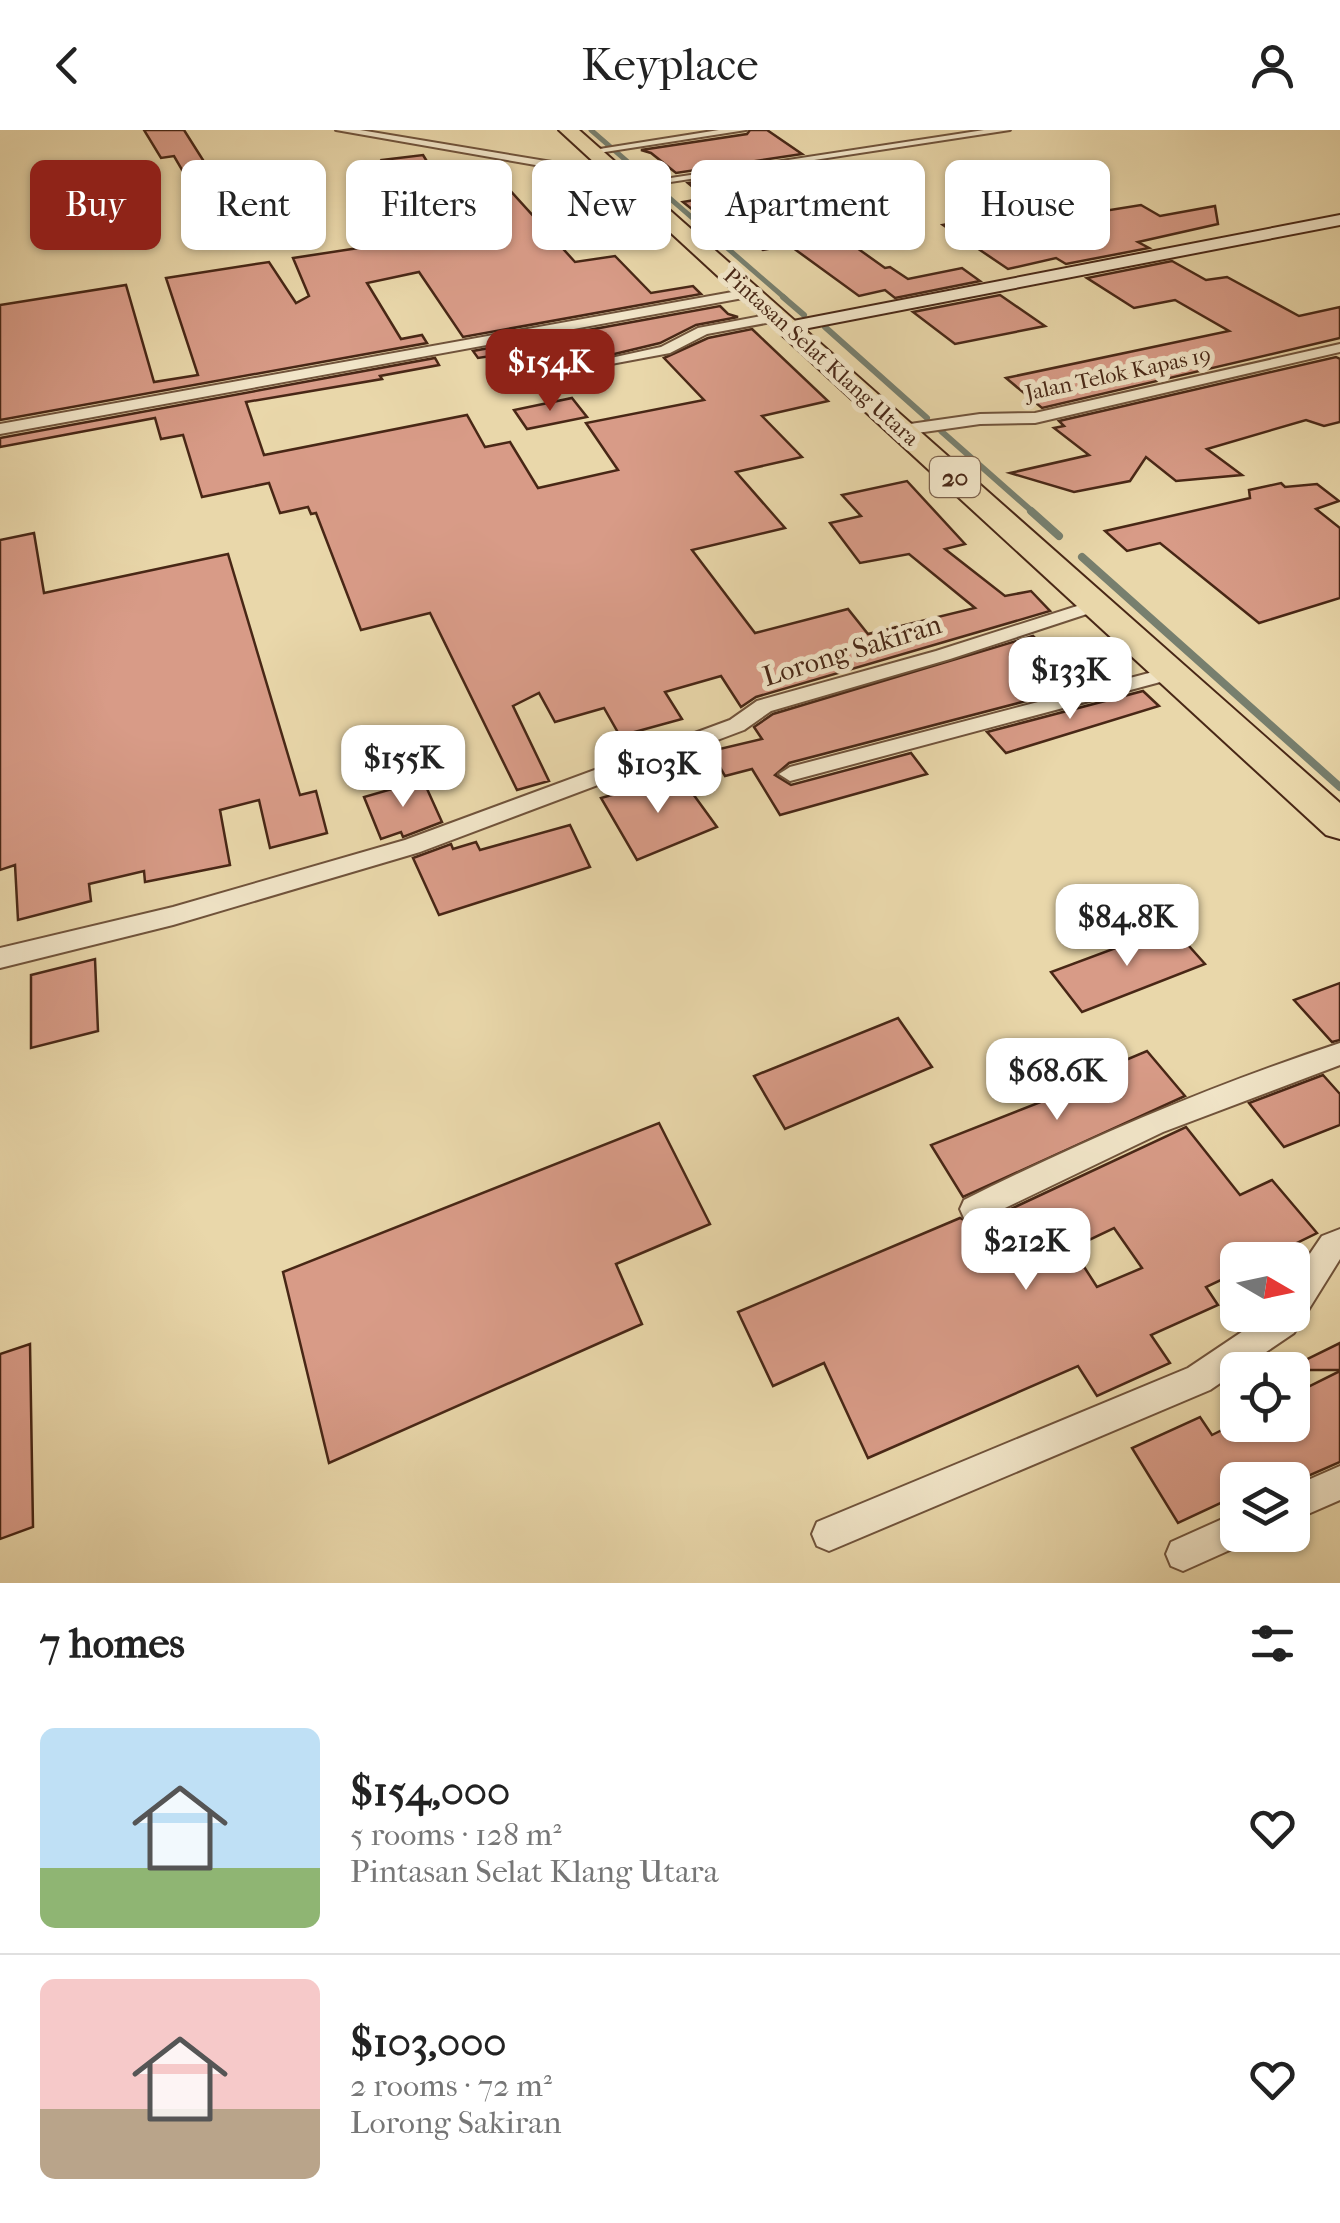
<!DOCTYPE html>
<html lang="en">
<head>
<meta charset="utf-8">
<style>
  body { margin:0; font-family:"IM FELL French Canon",serif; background:#f6f6f6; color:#222; height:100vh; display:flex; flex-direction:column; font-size:38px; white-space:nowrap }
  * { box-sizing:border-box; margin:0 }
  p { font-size:32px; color:#767676 }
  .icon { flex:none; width:55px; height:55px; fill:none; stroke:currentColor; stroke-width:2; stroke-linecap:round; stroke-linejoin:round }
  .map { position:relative; height:1453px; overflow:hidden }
  .sheet { display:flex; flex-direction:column; background:#fff; flex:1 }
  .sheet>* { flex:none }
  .top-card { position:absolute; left:30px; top:30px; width:1280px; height:90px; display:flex; gap:20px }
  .needle { width:65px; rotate:99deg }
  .fabs { position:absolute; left:1220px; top:1112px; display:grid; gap:20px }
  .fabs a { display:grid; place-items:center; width:90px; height:90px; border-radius:15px; background:#fff; box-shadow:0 2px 8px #0004; font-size:50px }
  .price { position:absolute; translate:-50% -85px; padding:0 22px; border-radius:20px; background:#fff; color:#222; font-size:32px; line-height:65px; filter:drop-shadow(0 2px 5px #0008) }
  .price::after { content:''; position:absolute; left:50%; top:60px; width:30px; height:22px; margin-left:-15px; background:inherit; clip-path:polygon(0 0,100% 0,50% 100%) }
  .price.active { background:#8f2418; color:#fff }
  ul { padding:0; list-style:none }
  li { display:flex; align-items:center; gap:30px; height:250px; padding:0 40px }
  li+li { border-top:2px solid #e0e0e0 }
  li span { display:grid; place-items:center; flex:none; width:280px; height:200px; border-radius:15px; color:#555 }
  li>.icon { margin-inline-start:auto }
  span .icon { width:120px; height:120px; fill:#fffc; stroke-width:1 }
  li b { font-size:42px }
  h2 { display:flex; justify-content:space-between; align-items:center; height:120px; padding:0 40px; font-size:42px }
  .tag { padding:0 35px; border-radius:15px; background:#fff; box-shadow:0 2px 8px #0004; font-size:35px; line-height:90px }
  .tag.active { background:#8f2418; color:#fff }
  header { display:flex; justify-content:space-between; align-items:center; height:130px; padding:0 40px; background:#fff; font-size:45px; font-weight:600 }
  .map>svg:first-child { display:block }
</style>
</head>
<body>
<header><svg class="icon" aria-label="back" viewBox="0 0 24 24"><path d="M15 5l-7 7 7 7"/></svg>Keyplace<svg class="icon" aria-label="person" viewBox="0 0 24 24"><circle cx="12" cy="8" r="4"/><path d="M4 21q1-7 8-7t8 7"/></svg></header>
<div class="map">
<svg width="1340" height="1453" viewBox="0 0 1340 1453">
  <rect width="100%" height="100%" fill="#e9d7aa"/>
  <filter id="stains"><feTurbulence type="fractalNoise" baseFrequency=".002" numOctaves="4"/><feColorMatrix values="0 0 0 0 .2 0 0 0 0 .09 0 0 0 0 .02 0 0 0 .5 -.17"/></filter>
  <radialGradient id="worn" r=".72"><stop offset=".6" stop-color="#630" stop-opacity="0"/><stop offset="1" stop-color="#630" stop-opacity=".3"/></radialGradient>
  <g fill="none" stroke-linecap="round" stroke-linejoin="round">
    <!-- stream-far2 -->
    <polyline stroke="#777f6e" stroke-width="5" points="591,0 786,169"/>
    <!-- stream-far1 -->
    <g stroke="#777f6e" stroke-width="6">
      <polyline points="783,167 804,185"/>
      <polyline points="825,197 927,288"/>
      <polyline points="941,301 1034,383"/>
    </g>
    <!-- stream -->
    <g stroke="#777f6e" stroke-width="8">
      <polyline points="1031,381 1059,406"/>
      <polyline points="1082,427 1340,657"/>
    </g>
  </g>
  <!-- building -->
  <g fill="#d89b87" stroke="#482716" stroke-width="2.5" fill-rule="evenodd">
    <polygon points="144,0 184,0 222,60 196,64 174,26 161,28"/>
    <polygon points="750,0 767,0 802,24 676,43 651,23 641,20 747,4"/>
    <polygon points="423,25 447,64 507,57 575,132 615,126 651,163 693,156 701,164 463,207 419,142 367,153 401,209 422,205 427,213 0,290 0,175 126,155 154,252 198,245 166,148 269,132 296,173 309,166 293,128 437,106 382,30"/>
    <polygon points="816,34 848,56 878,52 908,76 822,93 885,138 890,137 908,149 962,138 980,151 895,168 885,160 859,166 789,115 763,120 740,102 724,105 683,72 706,68 688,53"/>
    <polygon points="1141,75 1160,86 1215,76 1218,94 1138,112 1149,118 1066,134 1056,128 1008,139 943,95 975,89 986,96 1042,87 1048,90"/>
    <polygon points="1172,131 1206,150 1227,147 1299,186 1340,177 1340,208 1042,278 1006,248 1229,201 1175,170 1134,178 1087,148"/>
    <polygon points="1000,165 1045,196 955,214 913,182"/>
    <polygon points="720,176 728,184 738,187 696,195 660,213 548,240 533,220 478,228 473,221"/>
    <polygon points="752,199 828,271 762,286 802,327 736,342 785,398 692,420 755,503 848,479 868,504 975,478 909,424 860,433 830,393 861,386 842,365 907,351 965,414 945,419 1005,466 1031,461 1050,481 756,567 741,577 721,546 665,562 682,589 620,606 604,578 555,592 539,563 513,576 549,651 517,660 430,483 361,500 316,383 311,384 308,377 280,383 269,353 202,367 183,305 161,309 155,288 0,317 0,308 435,228 439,235 380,246 382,249 246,272 264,325 467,285 485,317 510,312 538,358 618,340 586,293 704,270 664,228 708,208"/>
    <polygon points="1336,227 1340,229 1340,292 1324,296 1306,290 1207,319 1242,345 1176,351 1146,327 1130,351 1074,362 1010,343 1089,325 1054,298 1064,296 1059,291"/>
    <polygon points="572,268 587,287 527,299 514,280"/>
    <polygon points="1281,353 1285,357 1317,354 1339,371 1316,379 1340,398 1340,468 1259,493 1160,413 1127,421 1105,401 1250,368 1249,360"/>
    <polygon points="34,403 44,463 228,424 300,665 316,661 327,703 270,718 259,670 220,680 230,735 145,752 144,741 89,754 91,771 18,790 15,735 0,740 0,410"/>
    <polygon points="1033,506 1048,521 1040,523 1072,559 789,633 775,645 791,655 911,623 927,644 780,685 752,639 725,646 711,621 762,609 754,597 773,584"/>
    <polygon points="1143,561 1159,576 1006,623 987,602"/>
    <polygon points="680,646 717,697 637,730 601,668"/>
    <polygon points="423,650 442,692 403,707 401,702 381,709 364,667"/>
    <polygon points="570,695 590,737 439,785 413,728 451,714 453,719 476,712 480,720"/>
    <polygon points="1172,797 1205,834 1082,882 1051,842"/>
    <polygon points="95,829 98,901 31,918 31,845"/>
    <polygon points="1340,853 1340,910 1332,912 1294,870"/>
    <polygon points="898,888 932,937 785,999 754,946"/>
    <polygon points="1147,921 1185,966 963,1067 931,1015 1051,968 1047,963"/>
    <polygon points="1323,945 1340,964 1340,995 1284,1017 1249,973"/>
    <polygon points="659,993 710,1094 616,1134 642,1194 329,1333 283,1142"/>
    <path d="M1186 997 1240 1065 1272 1050 1317 1103 1262 1130H1238V1142L1206 1157 1218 1175 1151 1205 1170 1233 1097 1266 1078 1236 868 1328 824 1233 773 1256 738 1182 960 1088 973 1095 985 1091ZM1114 1098 1142 1138 1097 1157 1072 1118Z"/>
    <polygon points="1340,1213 1340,1240 1285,1240"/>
    <polygon points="30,1214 33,1397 0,1409 0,1224"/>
    <polygon points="1340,1241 1340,1332 1292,1353 1238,1350 1238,1365 1178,1393 1132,1318 1200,1287 1212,1305 1232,1295 1292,1295 1292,1265"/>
  </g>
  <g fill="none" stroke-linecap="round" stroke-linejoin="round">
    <!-- street casing -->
    <g stroke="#70533b" stroke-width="4">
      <g id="street">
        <polygon points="336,0 360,0 570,35 609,32 614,35 570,41"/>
        <polygon points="719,0 746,0 592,24 587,21"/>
        <polygon points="984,0 1010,0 631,58 625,55"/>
        <polygon points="749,159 755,163 754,166 0,304 0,294"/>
        <polygon points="777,183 782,184 782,190 707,204 670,223 595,237 588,233 661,217 698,198"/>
        <polygon points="1340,214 1340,222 1035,293 980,294 903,305 895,300 903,295 980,284 1035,283"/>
        <polygon points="1096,470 1102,471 1102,479 950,529 771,581 744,600 420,722 173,795 0,838 0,818 173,777 405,710 730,590 757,571 936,521"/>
        <polygon points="1172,537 1179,539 1182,543 1179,547 790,651 779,644 790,637"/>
        <path d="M1340 913V935L1163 1002 984 1088 974 1092 964 1088 960 1079 964 1070C1086 1009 1210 956 1340 913Z"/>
        <polygon points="1340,1099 1340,1129 1294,1203 1210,1260 829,1421 817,1416 812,1404 817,1392 1188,1238 1267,1185 1292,1185 1292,1150 1322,1106"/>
        <polygon points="1340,1336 1340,1370 1292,1391 1292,1357"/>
        <polygon points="1238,1382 1238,1405 1252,1405 1250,1411 1183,1441 1171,1436 1166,1424 1171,1412"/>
      </g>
    </g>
    <!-- secondary casing -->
    <g stroke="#482716" stroke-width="4">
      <polygon id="secondary" points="1340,85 1340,95 788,202 779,197 788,192"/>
    </g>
    <!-- highway casing -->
    <g stroke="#482716" stroke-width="4">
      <polygon id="highway" points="559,0 579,0 1340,673 1340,709 1326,705"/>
    </g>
    <!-- street -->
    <use href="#street" fill="#f1e5c8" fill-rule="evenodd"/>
    <!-- secondary -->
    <use href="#secondary" fill="#f1e5c8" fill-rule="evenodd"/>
    <!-- highway -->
    <use href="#highway" fill="#e9d7aa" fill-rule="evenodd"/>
  </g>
  <g text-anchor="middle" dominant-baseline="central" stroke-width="10" stroke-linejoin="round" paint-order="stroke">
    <!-- far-street labels -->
    <g font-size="22" fill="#482716" stroke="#f1e5c8">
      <text transform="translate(821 227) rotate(42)">Pintasan Selat Klang Utara</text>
      <text transform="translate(1118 244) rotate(-12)">Jalan Telok Kapas 19</text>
    </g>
    <!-- shield labels -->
    <rect fill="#f1e5c8" stroke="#7b604b" stroke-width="2.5" x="930" y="327" width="50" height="40" rx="8"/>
    <g font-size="25" font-weight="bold" fill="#482716">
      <text x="955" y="347">20</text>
    </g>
    <!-- street labels -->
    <g font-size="28" fill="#482716" stroke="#f1e5c8">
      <text transform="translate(852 520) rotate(-17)">Lorong Sakiran</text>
    </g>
  </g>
  <rect width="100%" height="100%" filter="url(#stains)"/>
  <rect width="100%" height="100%" fill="url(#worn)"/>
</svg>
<div class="fabs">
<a><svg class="needle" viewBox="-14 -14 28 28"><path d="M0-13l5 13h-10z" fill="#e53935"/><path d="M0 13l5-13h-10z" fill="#767676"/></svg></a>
<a><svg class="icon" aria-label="locate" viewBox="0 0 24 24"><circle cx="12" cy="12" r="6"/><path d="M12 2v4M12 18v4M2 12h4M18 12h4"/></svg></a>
<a><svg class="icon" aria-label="layers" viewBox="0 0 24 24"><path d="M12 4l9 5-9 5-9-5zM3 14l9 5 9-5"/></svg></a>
</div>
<b class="price active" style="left:550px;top:284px">$154K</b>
<b class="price" style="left:1070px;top:592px">$133K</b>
<b class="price" style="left:403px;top:680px">$155K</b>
<b class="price" style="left:658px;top:686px">$103K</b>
<b class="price" style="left:1127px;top:839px">$84.8K</b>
<b class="price" style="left:1057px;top:993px">$68.6K</b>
<b class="price" style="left:1026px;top:1163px">$212K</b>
<div class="top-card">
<a class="tag active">Buy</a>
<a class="tag">Rent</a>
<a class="tag">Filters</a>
<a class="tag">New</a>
<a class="tag">Apartment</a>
<a class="tag">House</a>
</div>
</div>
<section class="sheet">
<h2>7 homes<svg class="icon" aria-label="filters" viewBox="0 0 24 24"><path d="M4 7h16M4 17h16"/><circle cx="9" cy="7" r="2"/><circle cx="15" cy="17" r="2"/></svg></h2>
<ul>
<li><span style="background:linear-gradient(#bfe0f5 70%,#8fb573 0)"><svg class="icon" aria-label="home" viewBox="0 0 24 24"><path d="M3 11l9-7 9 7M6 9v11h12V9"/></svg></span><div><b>$154,000</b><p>5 rooms · 128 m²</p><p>Pintasan Selat Klang Utara</p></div><svg class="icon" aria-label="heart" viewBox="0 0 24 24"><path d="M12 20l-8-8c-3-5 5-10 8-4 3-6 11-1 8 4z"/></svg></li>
<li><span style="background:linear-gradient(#f6c9c9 65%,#b9a48a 0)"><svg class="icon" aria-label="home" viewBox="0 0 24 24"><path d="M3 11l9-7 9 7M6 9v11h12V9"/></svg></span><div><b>$103,000</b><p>2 rooms · 72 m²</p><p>Lorong Sakiran</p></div><svg class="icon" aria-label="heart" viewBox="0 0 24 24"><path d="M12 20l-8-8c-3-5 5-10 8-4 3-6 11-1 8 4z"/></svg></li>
</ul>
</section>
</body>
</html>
